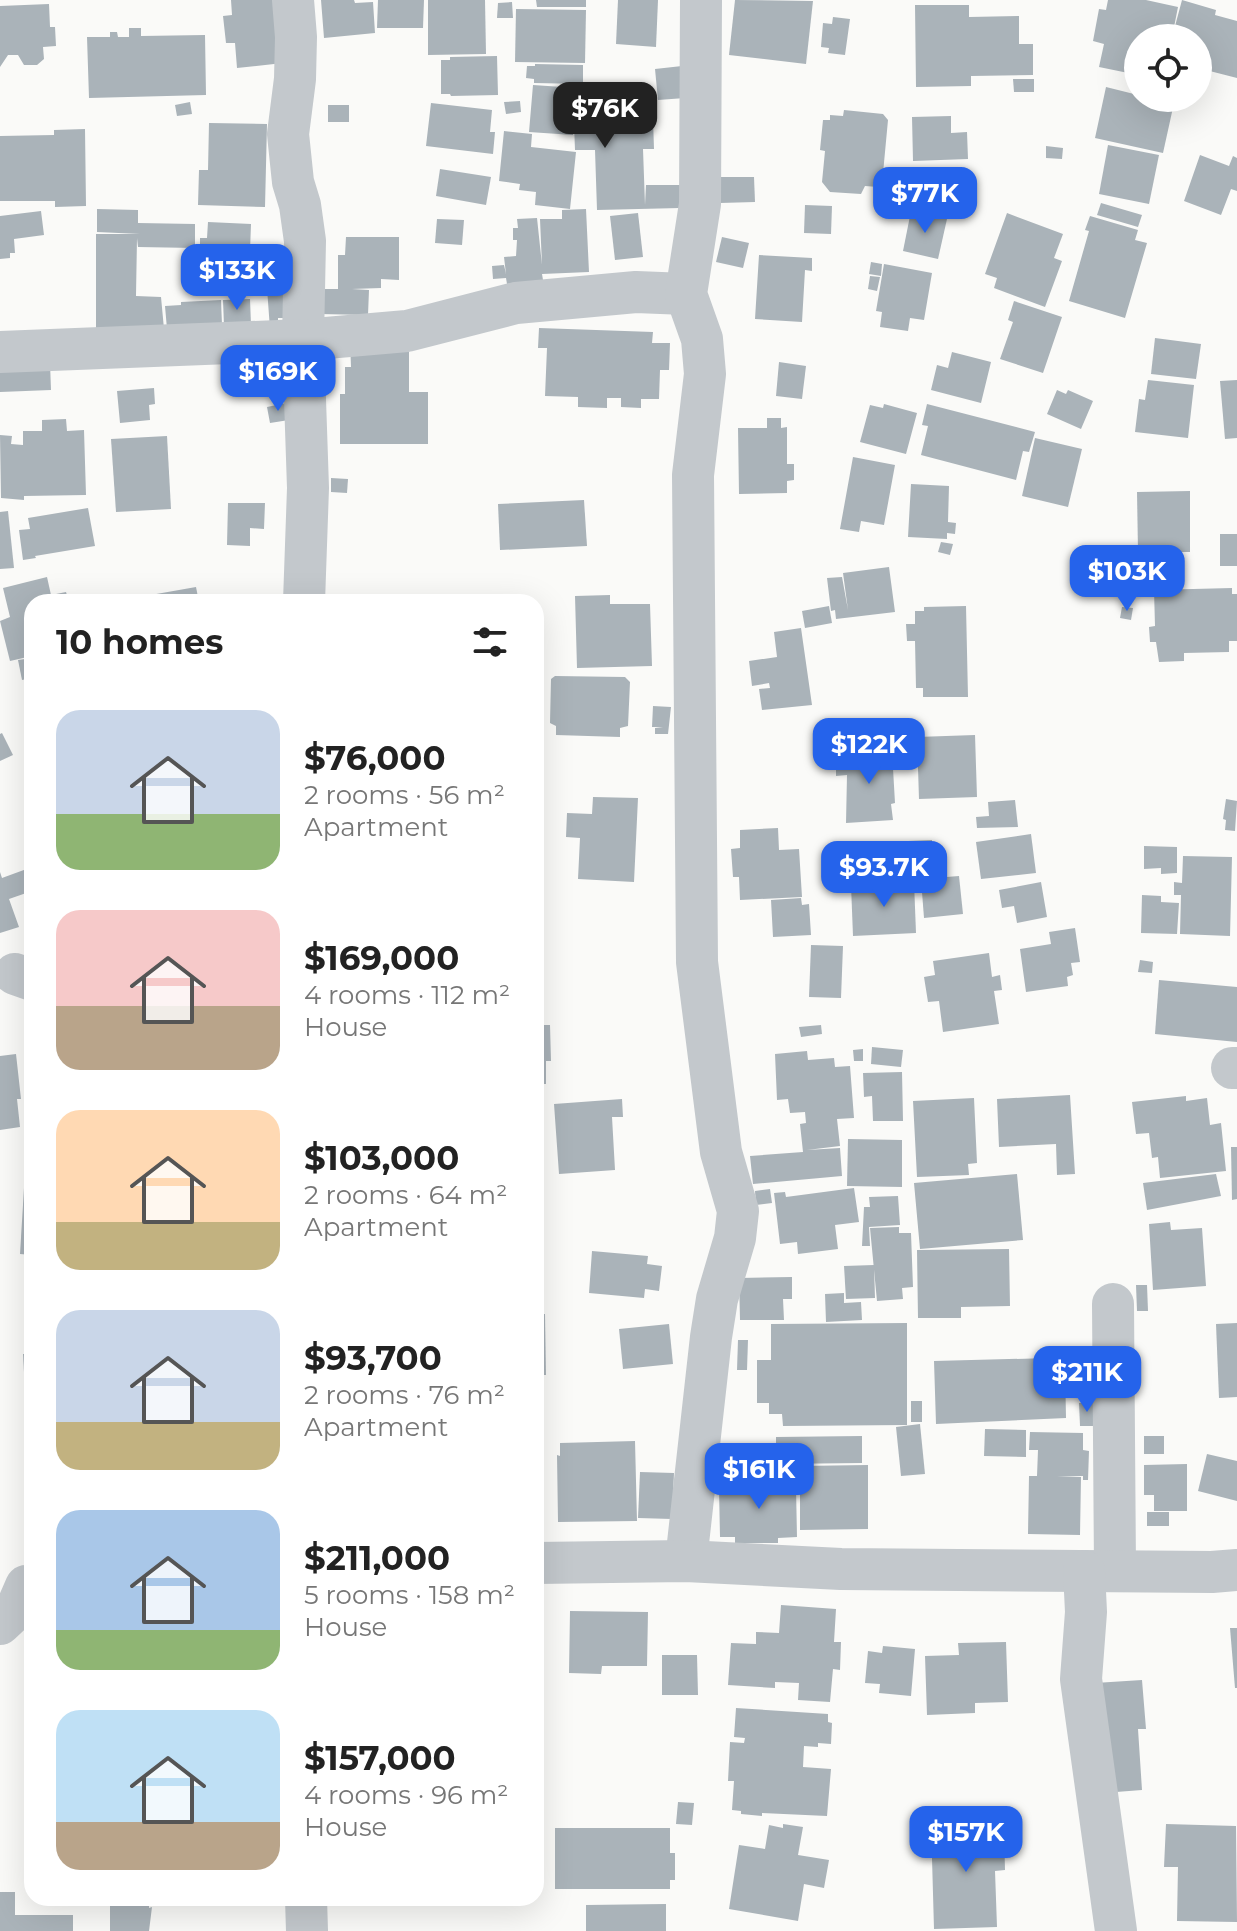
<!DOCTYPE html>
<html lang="en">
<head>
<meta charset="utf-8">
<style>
  body { margin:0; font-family:Montserrat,sans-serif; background:#f6f6f6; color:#222; height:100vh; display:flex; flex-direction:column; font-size:30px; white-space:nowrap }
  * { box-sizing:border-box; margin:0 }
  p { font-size:26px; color:#767676 }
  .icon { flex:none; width:44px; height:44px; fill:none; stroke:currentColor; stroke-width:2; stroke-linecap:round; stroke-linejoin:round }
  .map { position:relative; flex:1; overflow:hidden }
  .side { position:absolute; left:24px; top:594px; width:520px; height:1312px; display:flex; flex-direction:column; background:#fff; border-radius:24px; box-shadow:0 8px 32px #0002 }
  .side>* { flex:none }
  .controls { position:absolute; left:1124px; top:24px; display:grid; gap:16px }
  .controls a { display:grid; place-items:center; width:88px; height:88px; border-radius:50%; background:#fff; box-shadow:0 8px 32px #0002; font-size:40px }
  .price { position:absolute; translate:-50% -68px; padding:0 18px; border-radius:16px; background:#2563eb; color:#fff; font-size:26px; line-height:52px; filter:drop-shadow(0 2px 4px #0008) }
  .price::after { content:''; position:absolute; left:50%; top:48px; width:24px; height:18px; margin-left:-12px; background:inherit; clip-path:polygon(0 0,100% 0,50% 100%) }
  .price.selected { background:#222; color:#fff }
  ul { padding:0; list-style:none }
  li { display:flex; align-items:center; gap:24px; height:200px; padding:0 32px }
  li span { display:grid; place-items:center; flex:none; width:224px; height:160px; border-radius:24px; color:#555 }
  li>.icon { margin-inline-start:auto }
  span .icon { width:96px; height:96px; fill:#fffc; stroke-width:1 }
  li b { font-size:34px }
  h2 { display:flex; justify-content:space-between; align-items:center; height:96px; padding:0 32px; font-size:34px }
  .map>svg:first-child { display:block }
</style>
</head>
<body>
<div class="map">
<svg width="1237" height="1931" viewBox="0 0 1237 1931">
  <rect width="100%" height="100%" fill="#fafaf8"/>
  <!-- building -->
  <g fill="#aab3b9">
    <polygon points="231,0 277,0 283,63 237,68 235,43 226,43 223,16 232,15"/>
    <polygon points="321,0 354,0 355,3 373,2 375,33 324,38"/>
    <polygon points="378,0 424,0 423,28 377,28"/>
    <polygon points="428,0 485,0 486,54 428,55"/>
    <polygon points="536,0 586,0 586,7 537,7"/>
    <polygon points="618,0 658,0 656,47 616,44"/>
    <polygon points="735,0 813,1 806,64 729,55"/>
    <polygon points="1108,0 1146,0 1178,7 1173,32 1179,33 1178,38 1138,38 1138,75 1099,67 1104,44 1093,41 1099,9 1106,10"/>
    <polygon points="1182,0 1216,10 1215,15 1237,21 1237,78 1198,68 1198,38 1185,38 1186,34 1174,30"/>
    <polygon points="512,2 513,18 497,18 498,3"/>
    <polygon points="49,4 50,27 55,27 56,46 43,47 44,59 37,65 24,65 18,55 8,55 0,67 0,6"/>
    <polygon points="915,5 969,5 969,17 1019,16 1019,44 1033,44 1033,75 971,76 971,86 916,87"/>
    <polygon points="516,9 586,10 585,63 515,62"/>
    <polygon points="833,17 850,19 845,55 828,53 829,48 821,47 823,23 832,24"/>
    <polygon points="129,28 141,28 141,36 205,35 206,95 89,98 87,37 110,37 110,32 117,32 118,37 129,37"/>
    <polygon points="497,56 498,95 451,96 450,94 441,94 441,60 450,60 450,57"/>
    <polygon points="535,64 583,65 583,84 534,83 534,79 526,78 527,66 535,66"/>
    <polygon points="682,66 685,98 658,100 655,69"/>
    <polygon points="1013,79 1034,79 1034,92 1014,92"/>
    <polygon points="533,85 577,88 574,120 653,119 654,149 643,149 645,205 646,185 680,185 680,208 597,210 595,150 575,150 574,124 573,135 529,132"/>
    <polygon points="1106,87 1138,95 1138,98 1174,103 1163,153 1095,138"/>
    <polygon points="520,101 521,112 506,114 504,102"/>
    <polygon points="190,102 192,114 177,116 175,105"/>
    <polygon points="431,103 492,110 490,132 495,132 493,154 426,146"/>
    <rect x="328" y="105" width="21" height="17"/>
    <polygon points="844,110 883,114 888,120 882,184 878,187 865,186 861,194 830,192 822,182 825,151 820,150 823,120 830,120 830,115 843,116"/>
    <polygon points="951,116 951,133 967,132 968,159 913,161 912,117"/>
    <polygon points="209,123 267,124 265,207 198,205 199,170 208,170"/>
    <polygon points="85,129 86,206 55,207 55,201 0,201 0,136 54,135 54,130"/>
    <polygon points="504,131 532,134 531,147 576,152 570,209 535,205 536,192 519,190 520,184 499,181"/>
    <polygon points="1108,145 1159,155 1149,204 1099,194"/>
    <polygon points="1046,146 1063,148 1062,159 1046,158"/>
    <polygon points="1200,155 1229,166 1233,156 1237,158 1237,191 1231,189 1221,215 1184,201"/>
    <polygon points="440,169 491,177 486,205 436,196"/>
    <polygon points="719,177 754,177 755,202 720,203"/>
    <polygon points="1101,203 1142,215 1138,227 1097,215"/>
    <polygon points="805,205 832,206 831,234 804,233"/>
    <polygon points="97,209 138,210 138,223 195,224 195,248 138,247 137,238 136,296 161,297 164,329 96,328 96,234 140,234 97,232"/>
    <polygon points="586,209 589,272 542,274 543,280 507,284 506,278 493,279 492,266 504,265 506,274 504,257 516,256 517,240 513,240 513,228 518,228 517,219 537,218 542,265 540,219 562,219 562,210"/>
    <polygon points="41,211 44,235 14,239 15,253 10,253 10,258 0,259 0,216"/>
    <polygon points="911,211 947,219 938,259 903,251"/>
    <polygon points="638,213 643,257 615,260 610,216"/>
    <polygon points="1007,213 1063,234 1054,258 1062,261 1045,307 994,288 997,278 985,274"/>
    <polygon points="1090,216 1138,230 1135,240 1147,243 1125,318 1069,301 1089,231 1085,230"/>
    <polygon points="437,219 464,220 462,245 435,243"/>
    <polygon points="208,222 251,224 250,251 257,251 256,272 206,269 206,258 200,258 200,238 207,238"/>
    <polygon points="346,237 399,237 399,280 381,279 381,288 352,289 369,290 368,315 319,314 319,289 338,289 338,255 345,255"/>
    <polygon points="722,237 749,243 743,268 716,262"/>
    <polygon points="759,255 812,258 812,271 805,270 802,322 755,319"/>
    <polygon points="282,260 286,318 278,318 278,329 270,329 265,261"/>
    <polygon points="871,262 882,264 881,276 869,274"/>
    <polygon points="884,264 932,273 924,320 910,318 908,331 880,327 882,312 876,311"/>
    <polygon points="870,276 880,277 877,291 868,289"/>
    <polygon points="250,299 251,325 224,326 223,300"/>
    <polygon points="221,300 222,325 167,329 165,306 181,305 181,302"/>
    <polygon points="1014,301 1062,317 1043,373 1000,359 1013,322 1008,320"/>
    <polygon points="539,328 653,332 652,343 670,343 669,370 660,370 659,399 641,399 641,408 621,407 621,398 607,398 607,408 578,407 578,397 545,396 547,348 538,348"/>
    <polygon points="1155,338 1201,344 1196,379 1151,374"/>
    <polygon points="350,340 409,340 409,392 428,392 428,444 340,444 340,394 345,394 345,367 351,367"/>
    <polygon points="952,352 991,362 981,403 931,390 937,365 948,368"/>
    <polygon points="779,362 806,366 802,399 776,396"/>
    <polygon points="50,363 51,390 0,392 0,364"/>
    <polygon points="1148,380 1194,385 1188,438 1135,432 1139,399 1145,400"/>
    <polygon points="1237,380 1237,438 1225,439 1220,381"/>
    <polygon points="154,388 155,404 149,405 150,420 120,423 117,391"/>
    <polygon points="1057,390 1066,394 1068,390 1093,401 1081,429 1047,414"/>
    <polygon points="286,403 289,420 270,423 267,407"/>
    <polygon points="884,404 917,413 906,454 860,442 870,405 883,408"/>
    <polygon points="927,404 1035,432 1029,452 1023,451 1016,480 921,455 928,426 922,425"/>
    <polygon points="767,418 781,418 781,428 787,427 787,464 794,464 794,480 787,481 787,493 739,494 738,428 767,428"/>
    <polygon points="66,419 67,431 84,430 86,495 24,496 24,500 1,498 0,435 12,436 11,444 23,445 23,431 42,431 42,420"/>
    <polygon points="167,436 171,509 116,512 111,439"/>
    <polygon points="1035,438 1082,449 1068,507 1022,496"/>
    <polygon points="853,457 895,465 884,525 861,521 859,532 840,529"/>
    <polygon points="331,478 348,479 347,493 331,492"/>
    <polygon points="911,484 949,486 948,522 956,523 955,534 947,533 947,539 908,537"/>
    <polygon points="1190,491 1190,552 1138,552 1137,492"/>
    <polygon points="584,500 587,546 500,550 498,504"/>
    <polygon points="228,503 265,503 264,529 250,528 250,546 227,545"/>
    <polygon points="88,508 95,546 35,556 36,558 23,560 19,530 30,529 28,518"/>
    <polygon points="8,511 14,568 0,569 0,512"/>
    <rect x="1220" y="534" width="17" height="32"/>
    <polygon points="941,542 953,544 950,555 938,552"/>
    <polygon points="889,567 895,612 836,619 835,610 831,611 827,578 842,577 848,610 843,573"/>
    <polygon points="47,577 51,595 66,592 69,602 32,602 32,656 10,661 0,621 10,617 3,588"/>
    <polygon points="196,587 199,602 146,602 145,596"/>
    <polygon points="1232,588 1232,594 1237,594 1237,641 1229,641 1229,652 1184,653 1184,661 1159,662 1156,642 1150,642 1149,627 1155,626 1154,590"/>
    <polygon points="129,594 131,602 112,602 111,597"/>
    <polygon points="610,595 610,604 650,604 652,666 577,668 575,596"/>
    <polygon points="829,606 832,623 805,628 802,611"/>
    <polygon points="966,606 968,697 923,697 923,688 916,688 915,641 907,641 906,624 915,624 915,611 924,611 924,607"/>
    <polygon points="1122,607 1133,608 1131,620 1120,618"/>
    <polygon points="801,628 812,705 762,710 759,689 770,688 769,683 752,686 749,661 777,657 774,632"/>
    <polygon points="32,658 32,678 22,680 18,660"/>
    <polygon points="555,676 625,677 630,682 628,726 620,728 620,737 556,735 556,726 550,723 551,679"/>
    <polygon points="653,706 671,707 668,734 655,734 655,728 663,727 652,727"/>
    <polygon points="2,733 13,755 0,761 0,734"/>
    <polygon points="975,735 977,797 919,799 917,737"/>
    <polygon points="892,751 895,803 891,804 893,820 846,823 847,775 836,776 836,765 846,764 845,754"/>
    <polygon points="593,797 638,798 634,882 578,879 580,838 566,837 567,813 592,814"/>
    <polygon points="1226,799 1237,801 1235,831 1225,830 1226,820 1223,819"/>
    <polygon points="1015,800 1018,827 977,828 976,817 989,816 988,802"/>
    <polygon points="778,828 779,850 799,849 802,897 740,900 739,877 733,877 731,849 740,848 740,830"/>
    <polygon points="1031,834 1036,873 981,879 976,842"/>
    <polygon points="932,840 933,876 910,877 908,841"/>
    <polygon points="1144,846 1177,847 1177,873 1161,874 1161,868 1144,869"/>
    <polygon points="1183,856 1232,857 1230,936 1180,934 1181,895 1174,895 1174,882 1182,883"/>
    <polygon points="32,867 32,891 9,899 19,927 0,933 0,872 2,878"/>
    <polygon points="959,876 963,914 924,918 921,879"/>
    <polygon points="914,882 916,933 853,936 851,885"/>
    <polygon points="1041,882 1047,917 1017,923 1014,906 1002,908 999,890"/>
    <polygon points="1142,895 1161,896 1161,902 1179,903 1177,934 1141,933"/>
    <polygon points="801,898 802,905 809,904 811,935 773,937 771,900"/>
    <polygon points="1075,928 1080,962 1071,963 1073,975 1067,977 1068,986 1026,992 1020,949 1051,944 1049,932"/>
    <polygon points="811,945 843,946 841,998 809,997"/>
    <polygon points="989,953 992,977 1000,975 1002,990 994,991 999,1024 943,1032 939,1001 928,1002 924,977 935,975 933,961"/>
    <polygon points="1140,960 1153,962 1152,973 1138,972"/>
    <polygon points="1159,980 1237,987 1237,1042 1155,1034"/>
    <polygon points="536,1025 550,1025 551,1061 546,1061 546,1084 536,1084"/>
    <polygon points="821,1025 822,1034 801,1037 799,1027"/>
    <polygon points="872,1047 903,1050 901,1067 871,1064"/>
    <polygon points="863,1049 863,1061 854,1061 853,1050"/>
    <polygon points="807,1051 808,1060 834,1058 835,1067 850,1066 854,1118 837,1119 840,1146 807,1150 840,1148 842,1176 753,1184 750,1156 803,1152 800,1124 806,1123 805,1112 790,1113 788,1099 777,1100 775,1054"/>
    <polygon points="16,1054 21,1099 17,1099 20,1127 0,1130 0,1056"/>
    <polygon points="902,1072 903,1121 873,1121 872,1096 864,1097 863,1073"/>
    <polygon points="1070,1095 1075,1174 1057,1175 1056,1144 999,1147 997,1099"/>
    <polygon points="1186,1096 1186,1101 1207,1098 1210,1125 1221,1123 1226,1171 1160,1178 1158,1157 1152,1158 1149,1133 1136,1134 1132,1102"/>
    <polygon points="974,1098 977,1163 968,1164 969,1175 917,1177 913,1101"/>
    <polygon points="622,1099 623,1117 612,1117 615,1170 559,1174 554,1104"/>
    <polygon points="848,1139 902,1140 902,1187 847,1186"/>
    <polygon points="1231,1147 1237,1147 1237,1199 1232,1200"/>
    <polygon points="26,1155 32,1155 32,1255 20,1254"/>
    <polygon points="1017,1174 1023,1240 920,1249 914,1183"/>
    <polygon points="1216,1174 1221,1196 1147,1210 1143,1183"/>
    <polygon points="854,1188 859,1222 835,1225 838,1249 798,1254 797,1242 780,1244 774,1193 785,1192 786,1197"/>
    <polygon points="770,1189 772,1203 756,1205 755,1191"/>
    <polygon points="898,1196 900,1225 869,1227 870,1246 862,1246 864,1207 870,1207 869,1197"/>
    <polygon points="1170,1222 1171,1230 1202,1228 1206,1286 1153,1290 1149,1224"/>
    <polygon points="899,1227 899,1233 911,1233 913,1287 902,1288 903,1299 877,1301 870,1228"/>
    <polygon points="1009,1249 1010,1306 961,1307 961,1318 918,1318 917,1250"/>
    <polygon points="592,1251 648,1256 647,1264 662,1266 659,1291 645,1289 644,1298 589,1293"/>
    <polygon points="874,1265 875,1298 846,1299 844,1266"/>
    <polygon points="792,1277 792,1299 783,1299 784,1320 740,1320 739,1278"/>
    <polygon points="1136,1285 1147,1285 1148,1311 1137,1311"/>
    <polygon points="844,1293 844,1303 861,1302 862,1320 826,1322 825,1294"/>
    <polygon points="536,1314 545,1314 546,1375 536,1375"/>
    <polygon points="907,1323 907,1425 783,1426 782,1414 769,1414 769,1403 757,1403 757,1360 771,1360 771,1324"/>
    <polygon points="1237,1323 1237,1397 1219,1398 1216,1324"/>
    <polygon points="669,1324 673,1364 623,1369 619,1329"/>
    <polygon points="738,1340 748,1340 747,1370 737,1370"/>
    <polygon points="23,1354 32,1354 32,1373 24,1372"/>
    <polygon points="1050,1358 1050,1366 1065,1366 1066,1418 936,1424 934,1361"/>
    <rect x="911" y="1401" width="11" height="21"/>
    <polygon points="1094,1402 1095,1426 1080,1426 1079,1403"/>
    <polygon points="920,1424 925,1474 901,1476 896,1427"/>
    <polygon points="985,1429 1026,1430 1026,1457 984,1456"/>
    <polygon points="1030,1432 1083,1433 1083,1450 1089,1451 1088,1480 1083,1480 1083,1476 1057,1476 1081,1477 1080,1535 1028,1534 1029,1476 1037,1476 1038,1450 1029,1450"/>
    <polygon points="862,1436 862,1463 776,1464 776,1437"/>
    <rect x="1144" y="1436" width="20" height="18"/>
    <polygon points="635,1441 637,1521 558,1522 557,1455 560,1456 560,1443"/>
    <polygon points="1207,1454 1237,1461 1237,1501 1198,1491"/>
    <polygon points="1187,1464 1187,1511 1154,1511 1154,1495 1144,1495 1144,1465"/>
    <polygon points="868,1465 868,1529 800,1530 800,1466"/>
    <polygon points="640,1472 674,1473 672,1519 638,1518"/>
    <polygon points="734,1479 793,1479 793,1486 796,1487 797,1537 778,1538 778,1543 735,1543 735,1537 720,1537 719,1488 734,1488"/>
    <rect x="1147" y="1512" width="22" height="14"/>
    <polygon points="781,1605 836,1609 834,1642 841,1642 840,1670 833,1669 830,1702 798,1700 799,1683 775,1682 775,1688 728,1685 731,1643 756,1644 756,1632 779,1633"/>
    <polygon points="570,1611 648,1612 647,1666 602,1666 601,1674 569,1673"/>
    <polygon points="1230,1628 1237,1628 1237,1688 1235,1688"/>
    <polygon points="31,1629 32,1629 32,1657 25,1655"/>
    <polygon points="1006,1642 1008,1702 975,1703 975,1713 927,1715 925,1656 959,1655 958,1643"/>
    <polygon points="883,1646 915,1649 911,1696 879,1693 880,1684 865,1683 868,1651 882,1653"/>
    <polygon points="662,1655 697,1655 698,1695 662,1695"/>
    <polygon points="1142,1680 1146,1729 1138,1729 1142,1790 1103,1793 1095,1683"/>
    <polygon points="736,1708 828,1714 828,1722 832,1723 831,1744 818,1743 818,1747 804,1746 803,1767 831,1769 827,1816 762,1813 762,1816 741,1814 741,1811 732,1810 734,1781 728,1781 730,1742 744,1743 745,1738 734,1737"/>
    <polygon points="678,1802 694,1803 692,1825 676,1824"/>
    <polygon points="994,1822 995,1830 1004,1830 1005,1870 995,1871 997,1927 934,1929 931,1823"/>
    <polygon points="783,1824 803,1827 798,1855 829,1860 824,1888 804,1884 798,1921 729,1909 739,1845 765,1849 769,1825 783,1828"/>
    <polygon points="1166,1824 1236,1826 1237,1922 1177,1921 1178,1867 1164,1867"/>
    <polygon points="555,1828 670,1828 670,1853 675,1853 675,1880 670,1880 670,1889 555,1889"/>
    <polygon points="0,1892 15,1892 15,1915 73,1915 73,1931 0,1931"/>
    <polygon points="110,1898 149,1898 149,1908 152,1907 149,1931 110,1931"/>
    <polygon points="666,1904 666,1931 586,1931 586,1905"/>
  </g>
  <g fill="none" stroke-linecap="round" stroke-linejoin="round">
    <!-- minor -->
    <g stroke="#c3c8cc" stroke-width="42">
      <polyline points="293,0 296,37 295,79 288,134 293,182 300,205 305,241 303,340 407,331 516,303 636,292 686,294"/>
      <polyline points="0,352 303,340 308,488 304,602"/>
      <polyline points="15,974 32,980"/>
      <polyline points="1232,1068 1237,1068"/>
      <polyline points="1113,1304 1115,1570"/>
      <polyline points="686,1561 711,1337 717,1299 735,1238 738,1211 721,1152 697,962 693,475 705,374 702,339 686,294 700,204 701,0"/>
      <polyline points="536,1563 686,1561 841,1569 1212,1572 1237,1570"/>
      <polyline points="1084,1571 1086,1612 1081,1679 1116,1931"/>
      <polyline points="0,1624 16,1609 26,1586"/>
      <polyline points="306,1898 307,1931"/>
    </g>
  </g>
</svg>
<div class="controls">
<a><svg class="icon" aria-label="locate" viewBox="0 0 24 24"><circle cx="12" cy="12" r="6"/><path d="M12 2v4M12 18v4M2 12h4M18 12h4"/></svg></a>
</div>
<b class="price selected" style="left:605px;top:150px">$76K</b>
<b class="price" style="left:925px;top:235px">$77K</b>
<b class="price" style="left:237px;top:312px">$133K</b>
<b class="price" style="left:278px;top:413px">$169K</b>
<b class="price" style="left:1127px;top:613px">$103K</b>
<b class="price" style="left:869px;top:786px">$122K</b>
<b class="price" style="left:884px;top:909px">$93.7K</b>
<b class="price" style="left:1087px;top:1414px">$211K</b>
<b class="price" style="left:759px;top:1511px">$161K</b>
<b class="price" style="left:966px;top:1874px">$157K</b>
<section class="side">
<h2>10 homes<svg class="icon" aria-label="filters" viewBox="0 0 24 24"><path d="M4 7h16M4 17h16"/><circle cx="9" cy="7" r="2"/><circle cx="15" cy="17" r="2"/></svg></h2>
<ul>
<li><span style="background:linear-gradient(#c9d6e8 65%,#8fb573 0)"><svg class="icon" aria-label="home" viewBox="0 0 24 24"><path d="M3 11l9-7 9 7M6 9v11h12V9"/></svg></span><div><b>$76,000</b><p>2 rooms · 56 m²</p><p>Apartment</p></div></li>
<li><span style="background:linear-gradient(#f6c9c9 60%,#b9a48a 0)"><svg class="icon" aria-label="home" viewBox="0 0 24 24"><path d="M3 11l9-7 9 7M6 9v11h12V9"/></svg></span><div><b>$169,000</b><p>4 rooms · 112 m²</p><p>House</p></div></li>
<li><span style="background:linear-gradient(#ffd9b3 70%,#c2b280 0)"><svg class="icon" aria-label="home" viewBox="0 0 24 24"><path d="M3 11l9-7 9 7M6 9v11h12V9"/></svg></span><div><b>$103,000</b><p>2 rooms · 64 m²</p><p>Apartment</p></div></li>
<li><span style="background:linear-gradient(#c9d6e8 70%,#c2b280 0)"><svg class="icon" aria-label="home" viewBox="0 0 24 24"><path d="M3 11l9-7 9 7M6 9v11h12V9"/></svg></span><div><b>$93,700</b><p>2 rooms · 76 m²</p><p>Apartment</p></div></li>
<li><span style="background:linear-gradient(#a9c7e8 75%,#8fb573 0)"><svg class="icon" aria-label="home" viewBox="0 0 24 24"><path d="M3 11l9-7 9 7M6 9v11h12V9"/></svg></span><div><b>$211,000</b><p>5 rooms · 158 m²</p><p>House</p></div></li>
<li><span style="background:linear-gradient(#bfe0f5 70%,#b9a48a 0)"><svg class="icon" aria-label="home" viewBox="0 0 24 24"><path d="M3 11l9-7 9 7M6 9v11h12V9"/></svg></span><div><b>$157,000</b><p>4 rooms · 96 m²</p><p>House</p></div></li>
</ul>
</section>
</div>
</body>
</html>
